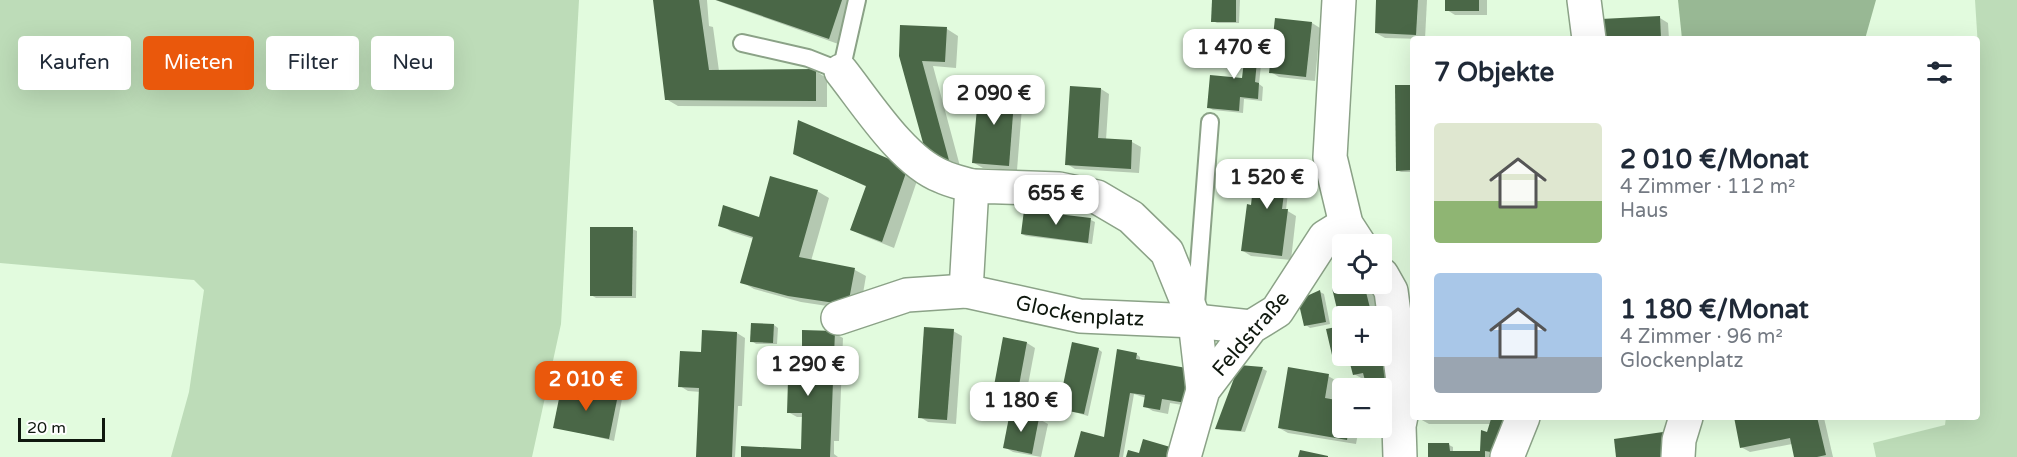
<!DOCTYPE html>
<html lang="de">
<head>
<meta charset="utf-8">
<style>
  body { margin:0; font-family:"Varela Round",sans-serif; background:#f2f2f3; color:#1f2937; height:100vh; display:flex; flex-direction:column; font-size:22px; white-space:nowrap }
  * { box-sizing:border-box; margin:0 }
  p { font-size:20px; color:#747a83 }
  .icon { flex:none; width:33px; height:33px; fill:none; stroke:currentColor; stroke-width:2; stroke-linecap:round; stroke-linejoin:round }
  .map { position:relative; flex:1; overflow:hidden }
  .drawer { position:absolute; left:1410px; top:36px; width:570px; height:384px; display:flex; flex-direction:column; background:#fff; border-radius:6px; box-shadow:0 6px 24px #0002 }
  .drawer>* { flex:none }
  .guide { position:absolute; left:18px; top:36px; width:570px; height:54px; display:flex; gap:12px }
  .controls { position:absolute; left:1332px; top:234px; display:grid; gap:12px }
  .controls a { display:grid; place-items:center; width:60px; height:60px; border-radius:6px; background:#fff; box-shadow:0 6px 24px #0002; font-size:30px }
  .scale { position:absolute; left:18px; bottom:15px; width:87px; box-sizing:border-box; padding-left:6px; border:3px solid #0f180e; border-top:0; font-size:16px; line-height:21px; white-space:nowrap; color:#0f180e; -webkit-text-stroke:4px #fff; paint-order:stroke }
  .price { position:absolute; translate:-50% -51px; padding:0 14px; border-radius:12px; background:#fff; color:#222; font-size:20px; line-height:39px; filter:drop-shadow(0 2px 3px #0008) }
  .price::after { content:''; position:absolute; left:50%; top:36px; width:18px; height:14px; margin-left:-9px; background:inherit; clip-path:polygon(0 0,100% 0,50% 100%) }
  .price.active { background:#ea580c; color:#fff }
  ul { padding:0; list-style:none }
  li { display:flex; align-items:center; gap:18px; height:150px; padding:0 24px }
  li span { display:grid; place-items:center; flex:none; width:168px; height:120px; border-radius:6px; color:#555 }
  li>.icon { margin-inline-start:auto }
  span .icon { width:72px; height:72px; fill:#fffc; stroke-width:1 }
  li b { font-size:26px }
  h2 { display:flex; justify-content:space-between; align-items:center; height:72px; padding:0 24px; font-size:26px }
  .chip { padding:0 21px; border-radius:6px; background:#fff; box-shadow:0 6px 24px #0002; font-size:21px; line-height:54px }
  .chip.active { background:#ea580c; color:#fff }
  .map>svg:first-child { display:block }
</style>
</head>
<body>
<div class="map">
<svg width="2017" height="457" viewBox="0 0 2017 457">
  <rect width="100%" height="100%" fill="#e2fbde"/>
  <!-- green -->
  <g fill="#bddcb8">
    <polygon points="0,0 579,0 561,324 532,457 171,457 189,392 204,290 194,280 0,263"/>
    <polygon points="1975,0 2017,0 2017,457 1876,457 1873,443 1945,425 1946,417 1977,417 1978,47"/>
  </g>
  <!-- forest -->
  <polygon fill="#98b894" points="1678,0 1876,0 1865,39 1682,39"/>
  <!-- shadow -->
  <g fill="#0003">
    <polygon points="654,0 707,0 709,26 713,27 719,71 815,71 827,78 827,107 678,106 666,99"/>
    <polygon points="715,0 856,0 841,45"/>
    <polygon points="1213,0 1240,0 1239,23 1217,23 1213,21"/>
    <polygon points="1378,0 1427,0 1425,39 1385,38 1376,33"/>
    <polygon points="1447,0 1487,0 1487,15 1455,15 1447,10"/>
    <polygon points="1660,18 1668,23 1669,39 1603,39"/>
    <polygon points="1312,23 1320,28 1315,81 1279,77 1271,72"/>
    <polygon points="947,29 958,36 956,68 933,66 961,170 929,160 901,55"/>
    <polygon points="1255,46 1259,48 1258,63 1261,65 1259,84 1263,87 1262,101 1244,99 1243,113 1213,110 1208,107 1244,80"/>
    <polygon points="1396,86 1413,86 1413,172 1401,172 1397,170"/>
    <polygon points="1101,89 1109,94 1106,140 1132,142 1141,147 1139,173 1075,169 1067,164"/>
    <polygon points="1015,90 1023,95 1017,170 983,168 974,163"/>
    <polygon points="795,153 919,175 894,248 864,236 852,230 867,187"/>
    <polygon points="1287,164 1291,166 1286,210 1296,216 1291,260 1251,256 1243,251 1258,207"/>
    <polygon points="817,191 829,198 811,261 855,270 866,276 860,311 801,302 754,289 742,282 754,239 732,232 720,225 760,219"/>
    <polygon points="1091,220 1095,222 1092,244 1026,236 1022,234"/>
    <polygon points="632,229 637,231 636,298 596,298 591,295"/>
    <polygon points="1358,284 1365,284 1372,287 1379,316 1342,316 1342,327 1334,289"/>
    <polygon points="1320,292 1324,294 1330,324 1310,328 1306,325"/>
    <polygon points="774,325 778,328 777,344 756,344 752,341"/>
    <polygon points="1342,327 1342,356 1382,356 1382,329 1391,387 1368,388 1366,378 1363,379 1354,374 1350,358 1342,359 1333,354 1328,330"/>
    <polygon points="953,331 962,336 956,424 928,422 920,417"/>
    <polygon points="737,333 745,338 742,406 738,406 735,457 698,457 701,392 688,391 680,386 703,353"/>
    <polygon points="834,333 843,338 839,441 834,441 834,454 838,457 742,457 807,451 803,417 797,417 788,412 803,351"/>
    <polygon points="1004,339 1027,343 1035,348 1023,411 1001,406 992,401"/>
    <polygon points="1098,349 1102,352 1088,416 1060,408"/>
    <polygon points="1136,354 1140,357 1140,361 1195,407 1170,403 1168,414 1153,411 1144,406 1146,398 1134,394 1123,457 1076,457 1105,439"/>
    <polygon points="1240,367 1263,369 1267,371 1245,432 1221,430 1217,428"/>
    <polygon points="1328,376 1337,381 1333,401 1342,402 1342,428 1359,428 1356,444 1288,433 1279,428"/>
    <polygon points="618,396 622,399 614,441 555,427"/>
    <polygon points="1011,414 1039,419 1048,424 1041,457 1013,452 1004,447"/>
    <polygon points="1420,417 1520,417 1501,454 1489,453 1489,457 1430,457 1449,445 1453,447 1453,453 1482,453 1491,424 1429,424 1420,419"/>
    <polygon points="1736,417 1793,417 1793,419 1822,417 1824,418 1833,457 1796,457 1792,444 1750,452 1741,447"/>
  </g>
  <!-- building -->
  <g fill="#4a6747">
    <polygon points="653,0 699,0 709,70 816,69 816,101 665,100"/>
    <polygon points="716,0 842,0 829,39"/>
    <polygon points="1212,0 1236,0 1236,22 1211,22"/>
    <polygon points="1376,0 1418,0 1416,35 1375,33"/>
    <rect x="1445" y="0" width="34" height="11"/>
    <polygon points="1660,16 1661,39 1602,39 1601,19"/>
    <polygon points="1275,18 1312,22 1306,77 1269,73"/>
    <polygon points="900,25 947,27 945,62 922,61 950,164 928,161 899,56"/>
    <polygon points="1221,43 1255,44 1254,60 1257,61 1255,82 1259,83 1258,99 1240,97 1239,111 1207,108 1210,75 1242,78 1244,61 1220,55"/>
    <polygon points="1395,85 1413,85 1412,170 1396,171"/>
    <polygon points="979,86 1015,88 1009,166 972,163"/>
    <polygon points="1070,86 1101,88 1098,138 1132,140 1131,169 1065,165"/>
    <polygon points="798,120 908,167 882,242 850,230 866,186 793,154"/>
    <polygon points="1256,159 1288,162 1282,209 1288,209 1282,256 1241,251 1247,204 1251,205"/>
    <polygon points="770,176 818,190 799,257 855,268 848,305 788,296 740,283 753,237 718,226 723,205 759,217"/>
    <polygon points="1024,210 1091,218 1088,243 1021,234"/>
    <polygon points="590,227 633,227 632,296 590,296"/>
    <polygon points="1350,284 1364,284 1372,316 1342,316 1342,353 1332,355 1326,329 1341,326 1332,288"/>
    <polygon points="1320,290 1326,322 1304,326 1298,300"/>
    <polygon points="751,323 774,324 773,343 750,342"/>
    <polygon points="924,327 954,329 947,420 918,418"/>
    <polygon points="702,330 737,332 732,457 696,457 699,388 678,387 680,351 701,352"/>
    <polygon points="802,330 835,331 830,457 741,457 741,446 801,449 802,413 787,413 789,348 802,349"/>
    <polygon points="1003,337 1027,342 1015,407 991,402"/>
    <polygon points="1072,342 1099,348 1084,414 1058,409"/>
    <polygon points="1117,349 1137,353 1136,359 1192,369 1186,403 1162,399 1160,410 1143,407 1145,395 1130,393 1119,457 1074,457 1081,431 1104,437"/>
    <polygon points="1348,356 1381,356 1387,385 1367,388 1363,373 1353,375"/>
    <polygon points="1239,365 1263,367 1241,431 1215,429"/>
    <polygon points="1288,367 1329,374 1325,398 1342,401 1342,428 1349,428 1347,440 1278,428"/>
    <polygon points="562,384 618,395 609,439 553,428"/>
    <polygon points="1010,412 1039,418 1032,454 1003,448"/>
    <polygon points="1418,417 1510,417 1497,453 1485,451 1485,457 1428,457 1428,443 1449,443 1450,451 1480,451 1481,430 1487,432 1491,419 1418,420"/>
    <polygon points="1734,417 1786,417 1786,419 1794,417 1817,417 1826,455 1817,457 1794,457 1790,438 1740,448"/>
    <polygon points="1663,432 1666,457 1616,457 1614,439"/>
    <polygon points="1143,439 1177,449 1174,457 1126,457 1128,450 1139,453"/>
    <polygon points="1300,450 1328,456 1328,457 1298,457"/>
  </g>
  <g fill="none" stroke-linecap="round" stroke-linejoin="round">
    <!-- service casing -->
    <g stroke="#8ba287" stroke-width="20">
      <g id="service">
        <polyline points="742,43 808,58 841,71 857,0"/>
        <polyline points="1196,304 1210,122"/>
      </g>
    </g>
    <!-- minor casing -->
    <g stroke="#8ba287" stroke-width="36">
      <g id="minor">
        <polyline points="1339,0 1330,157 1346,224 1359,244"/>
        <polyline points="1584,0 1589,39"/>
        <path d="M841 71C867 104 903 161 941 176 951 181 962 183 972 186"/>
        <polyline points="1382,275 1391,291 1405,396 1399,426 1400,457"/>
        <polyline points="966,291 972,186 1059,189 1097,197 1131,217 1167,252 1195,321 1203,390"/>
        <path id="s1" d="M838 318 907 295 966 291 1080 316 1195 321 1251 327"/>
        <polyline points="1184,457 1203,390 1251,327 1277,311 1325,237 1346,224"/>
        <polyline points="1507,457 1523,417"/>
        <polyline points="1678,457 1679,440 1686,417"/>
      </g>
    </g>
    <!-- service -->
    <use href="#service" stroke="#fff" stroke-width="16"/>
    <!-- minor -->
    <use href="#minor" stroke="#fff" stroke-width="33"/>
  </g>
  <g text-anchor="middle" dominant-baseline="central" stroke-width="6" stroke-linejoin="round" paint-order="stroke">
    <!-- street labels -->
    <g font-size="21" fill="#0f180e" stroke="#fff">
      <text stroke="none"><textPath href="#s1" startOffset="248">Glockenplatz</textPath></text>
      <text transform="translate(1251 334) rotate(-49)">Feldstraße</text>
    </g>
  </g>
</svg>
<div class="controls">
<a><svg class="icon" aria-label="locate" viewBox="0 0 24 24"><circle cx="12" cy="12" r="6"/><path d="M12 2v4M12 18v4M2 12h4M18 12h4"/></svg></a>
<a>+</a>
<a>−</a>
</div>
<div class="scale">20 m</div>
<b class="price" style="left:1234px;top:80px">1 470 €</b>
<b class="price" style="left:994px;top:126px">2 090 €</b>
<b class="price" style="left:1267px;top:210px">1 520 €</b>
<b class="price" style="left:1056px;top:226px">655 €</b>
<b class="price" style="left:808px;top:397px">1 290 €</b>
<b class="price active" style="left:586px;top:412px">2 010 €</b>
<b class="price" style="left:1021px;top:433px">1 180 €</b>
<div class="guide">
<a class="chip">Kaufen</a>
<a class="chip active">Mieten</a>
<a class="chip">Filter</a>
<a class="chip">Neu</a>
</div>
<section class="drawer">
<h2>7 Objekte<svg class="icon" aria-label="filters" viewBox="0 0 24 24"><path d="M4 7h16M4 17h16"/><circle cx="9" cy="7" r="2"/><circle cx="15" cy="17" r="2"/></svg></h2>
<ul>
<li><span style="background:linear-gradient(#dfe7d0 65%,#8fb573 0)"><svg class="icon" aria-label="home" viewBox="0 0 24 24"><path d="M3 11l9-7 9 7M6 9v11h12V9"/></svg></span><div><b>2 010 €/Monat</b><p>4 Zimmer · 112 m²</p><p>Haus</p></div></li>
<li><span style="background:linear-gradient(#a9c7e8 70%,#9aa5b1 0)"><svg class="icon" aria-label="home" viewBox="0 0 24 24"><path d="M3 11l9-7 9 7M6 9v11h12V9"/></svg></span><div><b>1 180 €/Monat</b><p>4 Zimmer · 96 m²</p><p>Glockenplatz</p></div></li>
</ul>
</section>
</div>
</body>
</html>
